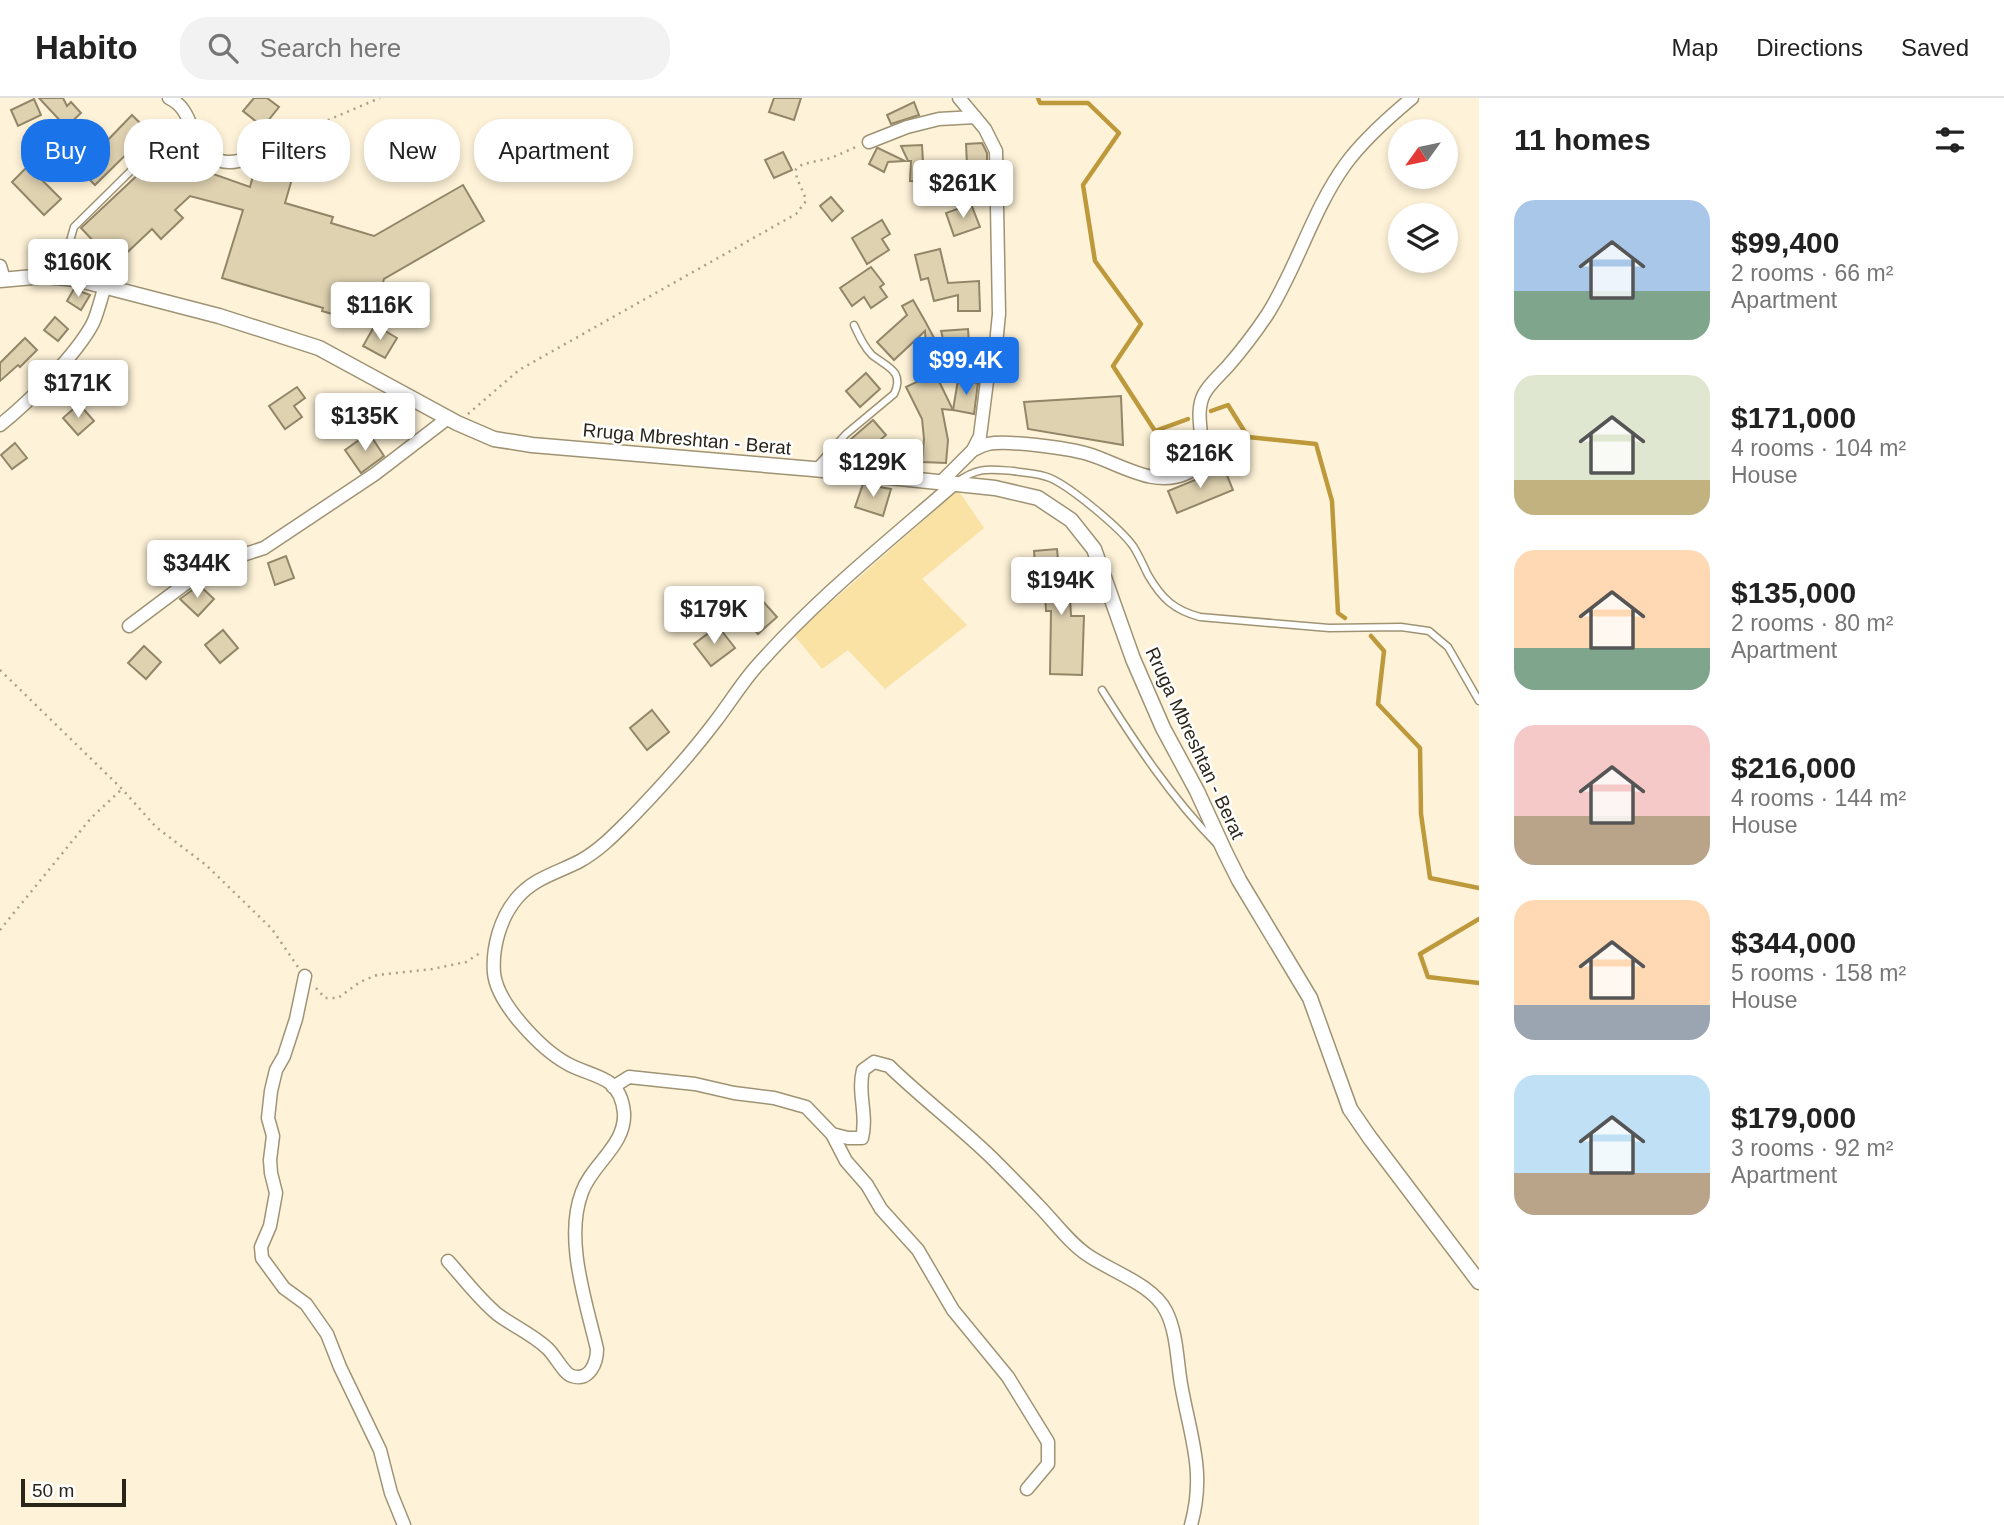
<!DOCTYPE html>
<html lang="en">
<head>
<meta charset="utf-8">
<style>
  body { margin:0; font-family:Arial,sans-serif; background:#f2f2f2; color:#222; height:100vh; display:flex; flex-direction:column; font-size:26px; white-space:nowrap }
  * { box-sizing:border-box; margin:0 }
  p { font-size:23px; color:#767676 }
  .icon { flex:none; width:38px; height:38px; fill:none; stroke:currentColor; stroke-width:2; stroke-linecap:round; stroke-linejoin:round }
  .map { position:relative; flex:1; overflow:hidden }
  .panel { display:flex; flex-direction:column; background:#fff; width:525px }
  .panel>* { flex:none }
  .guide { position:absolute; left:21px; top:21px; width:665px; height:63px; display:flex; gap:14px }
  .needle { width:46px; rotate:237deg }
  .tools { position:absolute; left:1388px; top:21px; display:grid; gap:14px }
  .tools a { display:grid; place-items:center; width:70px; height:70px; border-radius:50%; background:#fff; box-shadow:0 4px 10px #0003; font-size:35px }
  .scale { position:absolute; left:21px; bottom:18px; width:105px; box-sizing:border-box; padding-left:7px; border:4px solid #2a2518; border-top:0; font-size:19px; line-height:24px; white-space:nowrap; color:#2a2518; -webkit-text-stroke:5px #fff; paint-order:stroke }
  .price { position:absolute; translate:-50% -60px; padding:0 16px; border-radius:7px; background:#fff; color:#222; font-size:23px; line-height:46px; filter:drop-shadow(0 2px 4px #0008) }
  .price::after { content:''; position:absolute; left:50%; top:42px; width:21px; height:16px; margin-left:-10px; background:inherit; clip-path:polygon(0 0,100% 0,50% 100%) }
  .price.active { background:#1a73e8; color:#fff }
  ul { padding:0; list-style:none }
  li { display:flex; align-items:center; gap:21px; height:175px; padding:0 35px }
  li span { display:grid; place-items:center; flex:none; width:196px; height:140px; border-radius:21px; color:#555 }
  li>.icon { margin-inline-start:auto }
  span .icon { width:84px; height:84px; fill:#fffc; stroke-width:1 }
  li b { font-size:30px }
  h2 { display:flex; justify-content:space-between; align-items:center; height:84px; padding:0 35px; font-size:30px }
  .pill { padding:0 24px; border-radius:28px; background:#fff; box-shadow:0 4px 10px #0003; font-size:24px; line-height:63px }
  .pill.active { background:#1a73e8; color:#fff }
  header { display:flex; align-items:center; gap:42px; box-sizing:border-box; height:98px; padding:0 35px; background:#fff; border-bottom:2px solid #e0e0e0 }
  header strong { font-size:33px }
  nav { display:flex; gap:38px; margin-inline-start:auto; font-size:24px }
  .search { width:490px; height:63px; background:#f2f2f2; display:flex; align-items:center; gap:18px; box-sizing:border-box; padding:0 24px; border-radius:28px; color:#767676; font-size:26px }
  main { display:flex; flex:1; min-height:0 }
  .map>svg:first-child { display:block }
</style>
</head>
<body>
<header>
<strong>Habito</strong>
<div class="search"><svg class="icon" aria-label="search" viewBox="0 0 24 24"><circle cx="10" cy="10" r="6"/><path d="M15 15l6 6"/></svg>Search here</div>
<nav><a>Map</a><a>Directions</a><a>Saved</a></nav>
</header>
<main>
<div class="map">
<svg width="1479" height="1427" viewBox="0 0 1479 1427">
  <rect width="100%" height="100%" fill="#fef3d8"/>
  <!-- green -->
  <polygon fill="#fae1a4" points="958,392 984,430 922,481 967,527 885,591 848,552 822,571 794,537"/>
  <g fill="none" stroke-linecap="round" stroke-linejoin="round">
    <!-- stream -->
    <g stroke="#bd993b" stroke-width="4.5">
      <polyline points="1038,0 1040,5 1088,5 1119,35 1083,87 1095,163 1141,226 1113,268 1155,333 1188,321"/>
      <polyline points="1211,313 1228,307 1248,339 1316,346 1332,403 1338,515 1345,520"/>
      <polyline points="1371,538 1384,553 1378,606 1420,650 1421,716 1430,780 1479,790"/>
      <polyline points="1479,821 1420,856 1428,879 1479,885"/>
    </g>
  </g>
  <!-- building -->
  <g fill="#dfd2b1" stroke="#938668" stroke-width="2">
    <polygon points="39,0 63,0 67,8 71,4 81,15 66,29"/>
    <polygon points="254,0 267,0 279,9 263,29 243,13"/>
    <polygon points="774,0 801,0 794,22 769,14"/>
    <polygon points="34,1 41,17 18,28 11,12"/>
    <polygon points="914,4 919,17 891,26 887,17"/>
    <polygon points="132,17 149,34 95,87 77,69 100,46 102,48"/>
    <polygon points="51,38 61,61 33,73 61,101 44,117 12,84 36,60 31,47"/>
    <polygon points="182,43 213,76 250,89 254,74 260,76 263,65 294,74 285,105 333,119 331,125 374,138 463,87 484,123 384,181 370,227 322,213 323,210 222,180 243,112 190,98 175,112 183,120 161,141 152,131 115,166 81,130 158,58 162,62"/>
    <polygon points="982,45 987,55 987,66 967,67 966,46"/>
    <polygon points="922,47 923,64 959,66 958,91 934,89 934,84 910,83 911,63 908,63 901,48"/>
    <polygon points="877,50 878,50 905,63 888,64 884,74 869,66"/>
    <polygon points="783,54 792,72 774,80 765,62"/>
    <polygon points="831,99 843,113 832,123 820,108"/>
    <polygon points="971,106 980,129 954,138 946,115"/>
    <polygon points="882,122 890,136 882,141 889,152 867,166 852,140"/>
    <polygon points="940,151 948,185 979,183 980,213 958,213 958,197 934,203 928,180 921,182 915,157"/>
    <polygon points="871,169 884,186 880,189 887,199 871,210 864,199 852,208 840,190"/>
    <polygon points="74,191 90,197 81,212 67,203"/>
    <polygon points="913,202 925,223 947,264 927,265 925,233 894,262 877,244 907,217 902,208"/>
    <polygon points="55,219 68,231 58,243 44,232"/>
    <polygon points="375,227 397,240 385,260 363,248"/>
    <polygon points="968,231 969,246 945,248 941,233"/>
    <polygon points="25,240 37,252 20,269 18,267 0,283 0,265"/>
    <polygon points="866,275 880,291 860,309 846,293"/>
    <polygon points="935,275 953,312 942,311 948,342 946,365 922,364 924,341 922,321 906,289"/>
    <polygon points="958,282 978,285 974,316 953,312"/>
    <polygon points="297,289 305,300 294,308 302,319 285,331 269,308"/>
    <polygon points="1121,298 1123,347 1028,331 1024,304"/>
    <polygon points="79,306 94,323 78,337 63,320"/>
    <polygon points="873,322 886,337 856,363 843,348"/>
    <polygon points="369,335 384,358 361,375 345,352"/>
    <polygon points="15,345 27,360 12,371 1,357"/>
    <polygon points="893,347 910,354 905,368 887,360"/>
    <polygon points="1224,370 1233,392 1177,415 1168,393"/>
    <polygon points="863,386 891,391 883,418 855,409"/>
    <polygon points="1057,451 1060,482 1069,482 1071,518 1084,518 1082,577 1050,576 1051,513 1046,513 1044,478 1036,479 1034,453"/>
    <polygon points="286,458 294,480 275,487 268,465"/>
    <polygon points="199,487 214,501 198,518 180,501"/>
    <polygon points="760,500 777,519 758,536 741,517"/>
    <polygon points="718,528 735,550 711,568 694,546"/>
    <polygon points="223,532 238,550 220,565 205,547"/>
    <polygon points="144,548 161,564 146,581 128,565"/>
    <polygon points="652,612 669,634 647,652 630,630"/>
  </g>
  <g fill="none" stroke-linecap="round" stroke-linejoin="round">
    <!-- service casing -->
    <g stroke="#9f9374" stroke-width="9">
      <g id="service">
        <polyline points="60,178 74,129 156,48 193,33"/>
        <path d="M815 370 846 336 894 296C905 273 887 269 872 257 864 249 859 238 854 227"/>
        <path d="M957 384C978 369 988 371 1013 373 1025 375 1039 375 1050 380 1071 389 1120 430 1133 448 1139 457 1143 467 1148 477 1162 501 1174 512 1200 519L1329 530 1401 529 1429 533 1448 549 1479 603"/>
        <path d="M1102 592C1136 646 1171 699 1216 745"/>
      </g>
    </g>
    <!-- minor casing -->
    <g stroke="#9f9374" stroke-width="15">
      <g id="minor">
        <path d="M169 0C182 6 187 17 192 30 217 88 249 59 290 38"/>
        <polyline points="869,44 907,29 939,21 975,19"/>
        <polyline points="0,168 4,181"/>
        <path d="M0 327C28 305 77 256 93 225 98 214 101 200 105 188"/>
        <path d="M973 352C978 350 983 347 988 346 1008 342 1068 350 1088 356 1119 365 1155 392 1189 374 1216 359 1190 323 1204 296 1210 285 1220 277 1228 268 1242 252 1255 235 1267 217 1297 170 1312 113 1345 67 1363 42 1388 20 1412 0"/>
        <polyline points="940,385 973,352 980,338 987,283 996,246 999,216 996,53 985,31 959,0"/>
        <polyline points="129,528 193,480 218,465 264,450 375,376 448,320"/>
        <polyline points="305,878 296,921 284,958 276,972 271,993 268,1020 273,1038 270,1062 271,1075 276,1095 270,1128 261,1149 262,1160 284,1190 306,1206 327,1236 340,1269 380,1352 391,1395 404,1427"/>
        <path d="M613 989 629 979 695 986 734 995 774 1000 806 1009 832 1036 848 1040H862C868 1016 857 996 863 972L874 964 889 968C922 1000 959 1028 992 1060 1007 1075 1022 1090 1037 1106 1054 1123 1069 1145 1089 1158 1113 1174 1153 1187 1166 1213 1177 1234 1177 1263 1181 1286 1190 1338 1206 1373 1191 1427"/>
        <polyline points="832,1036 846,1063 867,1087 881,1111 918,1152 953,1212 1008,1279 1048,1344 1048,1366 1027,1391"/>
        <path d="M448 1163C464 1181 479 1201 497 1216 513 1228 532 1236 547 1250 555 1257 564 1276 572 1278 590 1284 597 1264 597 1251 586 1204 564 1141 582 1094 592 1066 626 1047 624 1015 623 1004 619 992 610 985 600 977 580 973 568 966 542 952 497 906 494 875 492 850 500 820 517 800 534 780 557 775 580 763 600 752 616 735 632 719 661 689 690 657 715 624 729 606 741 586 756 569 815 502 886 445 953 387"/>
      </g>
    </g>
    <!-- tertiary casing -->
    <g stroke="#9f9374" stroke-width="17">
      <polyline id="tertiary" points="0,182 45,178 76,181 219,218 319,250 457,325 494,341 532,347 813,371 995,390 1038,400 1071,422 1094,451 1133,561 1163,630 1197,693 1225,754 1239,782 1310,900 1350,1011 1370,1040 1479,1184"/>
    </g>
    <!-- path -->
    <g stroke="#a9a08b" stroke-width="2.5" stroke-dasharray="2 5" stroke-linecap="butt">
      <polyline points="302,33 380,0"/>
      <path d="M468 316 519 272 796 116 806 103C804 92 795 82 796 71L803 66 831 60 856 49"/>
      <polyline points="0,572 122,691 156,729 206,767 272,831 298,869"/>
      <polyline points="0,832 91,720 122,691"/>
      <polyline points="316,890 325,900 338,900 360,884 377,877 432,871 466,864 480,855"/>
    </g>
    <!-- service -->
    <use href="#service" stroke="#fff" stroke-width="6"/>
    <!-- minor -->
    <use href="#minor" stroke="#fff" stroke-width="12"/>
    <!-- tertiary -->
    <use href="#tertiary" stroke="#fff" stroke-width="14"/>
  </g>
  <g text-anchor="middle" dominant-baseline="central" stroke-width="5" stroke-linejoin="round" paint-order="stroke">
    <!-- street labels -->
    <g font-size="19" fill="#2a2518" stroke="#fff">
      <text transform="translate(687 341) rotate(5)">Rruga Mbreshtan - Berat</text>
      <text transform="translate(1195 645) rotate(65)">Rruga Mbreshtan - Berat</text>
    </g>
  </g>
</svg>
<div class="tools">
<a><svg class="needle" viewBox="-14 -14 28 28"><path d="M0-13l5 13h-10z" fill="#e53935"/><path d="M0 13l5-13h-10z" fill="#767676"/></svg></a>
<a><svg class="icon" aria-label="layers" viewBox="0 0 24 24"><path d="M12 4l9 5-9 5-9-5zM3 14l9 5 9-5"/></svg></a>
</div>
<div class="scale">50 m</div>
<b class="price" style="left:963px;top:122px">$261K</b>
<b class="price" style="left:78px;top:201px">$160K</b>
<b class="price" style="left:380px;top:244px">$116K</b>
<b class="price active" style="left:966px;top:299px">$99.4K</b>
<b class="price" style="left:78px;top:322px">$171K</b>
<b class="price" style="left:365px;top:355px">$135K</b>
<b class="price" style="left:1200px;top:392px">$216K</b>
<b class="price" style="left:873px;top:401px">$129K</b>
<b class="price" style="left:197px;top:502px">$344K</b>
<b class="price" style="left:1061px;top:519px">$194K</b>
<b class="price" style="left:714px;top:548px">$179K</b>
<div class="guide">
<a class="pill active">Buy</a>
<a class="pill">Rent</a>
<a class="pill">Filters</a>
<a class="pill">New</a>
<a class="pill">Apartment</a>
</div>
</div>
<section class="panel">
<h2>11 homes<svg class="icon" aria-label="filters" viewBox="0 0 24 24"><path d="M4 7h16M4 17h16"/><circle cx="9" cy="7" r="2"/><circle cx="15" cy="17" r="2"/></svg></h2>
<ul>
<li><span style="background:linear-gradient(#a9c7e8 65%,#7fa58c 0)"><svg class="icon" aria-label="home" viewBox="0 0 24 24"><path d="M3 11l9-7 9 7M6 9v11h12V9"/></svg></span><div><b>$99,400</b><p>2 rooms · 66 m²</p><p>Apartment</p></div></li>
<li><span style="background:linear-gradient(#dfe7d0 75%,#c2b280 0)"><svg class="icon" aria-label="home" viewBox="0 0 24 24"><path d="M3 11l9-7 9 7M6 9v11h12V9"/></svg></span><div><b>$171,000</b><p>4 rooms · 104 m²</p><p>House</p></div></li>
<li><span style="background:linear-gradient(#ffd9b3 70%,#7fa58c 0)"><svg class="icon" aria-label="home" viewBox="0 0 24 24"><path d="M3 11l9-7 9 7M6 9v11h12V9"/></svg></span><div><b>$135,000</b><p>2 rooms · 80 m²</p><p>Apartment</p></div></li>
<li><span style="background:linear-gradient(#f6c9c9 65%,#b9a48a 0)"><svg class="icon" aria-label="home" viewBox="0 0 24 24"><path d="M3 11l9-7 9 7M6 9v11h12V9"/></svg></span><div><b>$216,000</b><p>4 rooms · 144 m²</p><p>House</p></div></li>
<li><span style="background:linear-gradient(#ffd9b3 75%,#9aa5b1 0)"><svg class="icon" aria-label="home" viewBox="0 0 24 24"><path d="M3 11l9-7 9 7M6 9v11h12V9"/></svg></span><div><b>$344,000</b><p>5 rooms · 158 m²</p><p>House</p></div></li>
<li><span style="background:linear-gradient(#bfe0f5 70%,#b9a48a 0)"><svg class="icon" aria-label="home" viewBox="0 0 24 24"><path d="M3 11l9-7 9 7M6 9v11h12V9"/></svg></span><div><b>$179,000</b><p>3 rooms · 92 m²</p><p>Apartment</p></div></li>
</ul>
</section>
</main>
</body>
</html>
